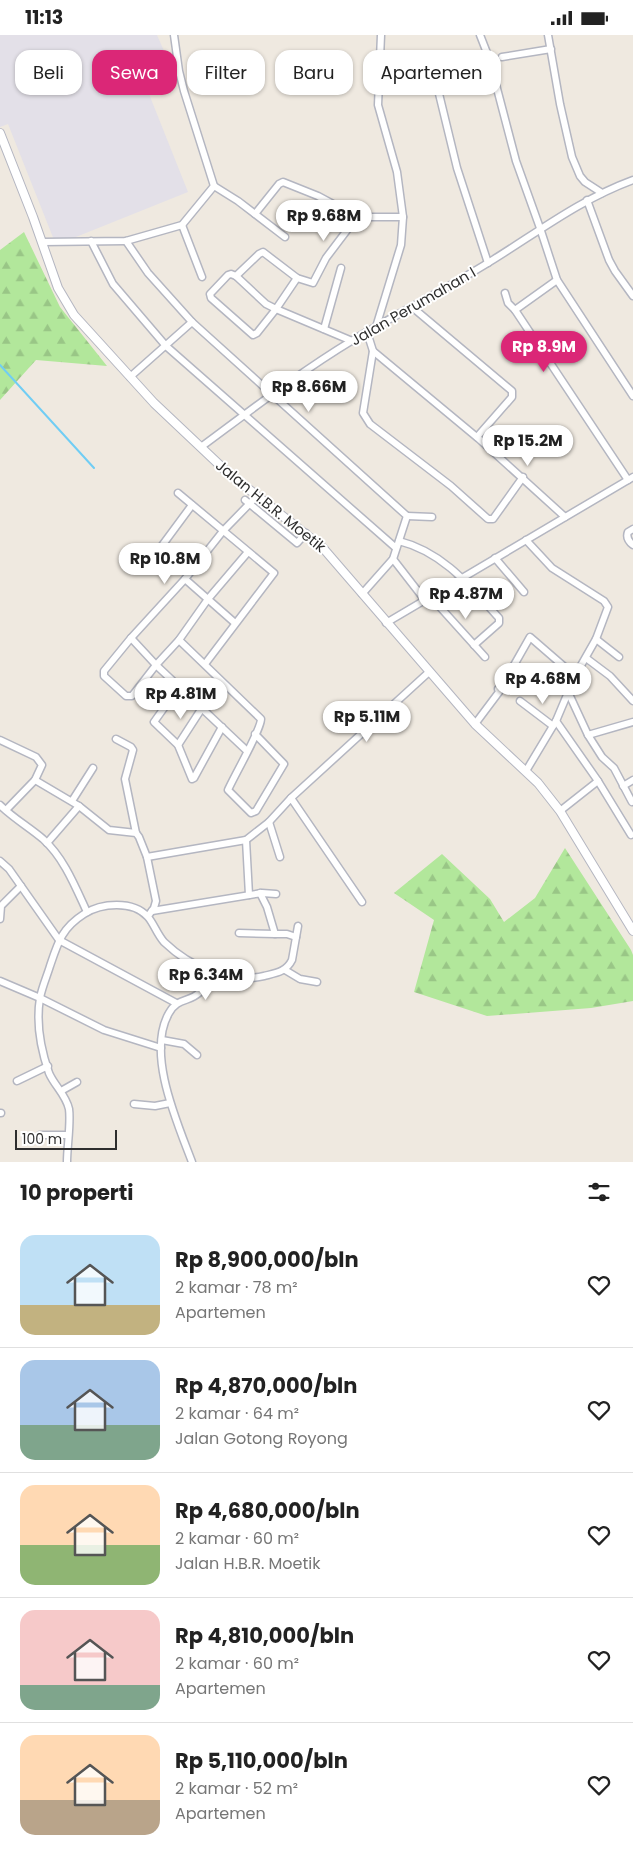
<!DOCTYPE html>
<html lang="id">
<head>
<meta charset="utf-8">
<style>
  body { margin:0; font-family:Poppins,sans-serif; background:#f6f6f6; color:#222; height:100vh; display:flex; flex-direction:column; font-size:19px; white-space:nowrap }
  * { box-sizing:border-box; margin:0 }
  p { font-size:16px; color:#767676 }
  .icon { flex:none; width:28px; height:28px; fill:none; stroke:currentColor; stroke-width:2; stroke-linecap:round; stroke-linejoin:round }
  .map { position:relative; height:1127px; overflow:hidden }
  .drawer { display:flex; flex-direction:column; background:#fff; flex:1 }
  .drawer>* { flex:none }
  .banner { position:absolute; left:15px; top:15px; width:604px; height:45px; display:flex; gap:10px }
  .scale { position:absolute; left:15px; bottom:12px; width:102px; box-sizing:border-box; padding-left:5px; border:2px solid #2e2e2e; border-top:0; font-size:14px; line-height:18px; white-space:nowrap; color:#2e2e2e; -webkit-text-stroke:4px #fff; paint-order:stroke }
  .price { position:absolute; translate:-50% -42px; padding:0 11px; border-radius:18px; background:#fff; color:#222; font-size:16px; line-height:32px; filter:drop-shadow(0 1px 2px #0008) }
  .price::after { content:''; position:absolute; left:50%; top:30px; width:15px; height:11px; margin-left:-8px; background:inherit; clip-path:polygon(0 0,100% 0,50% 100%) }
  .price.active { background:#db2777; color:#fff }
  ul { padding:0; list-style:none }
  li { display:flex; align-items:center; gap:15px; height:125px; padding:0 20px }
  li+li { border-top:1px solid #e0e0e0 }
  li span { display:grid; place-items:center; flex:none; width:140px; height:100px; border-radius:15px; color:#555 }
  li>.icon { margin-inline-start:auto }
  span .icon { width:60px; height:60px; fill:#fffc; stroke-width:1 }
  li b { font-size:21px }
  h2 { display:flex; justify-content:space-between; align-items:center; height:60px; padding:0 20px; font-size:21px }
  .chip { padding:0 18px; border-radius:15px; background:#fff; box-shadow:0 1px 4px #0004; font-size:18px; line-height:45px }
  .chip.active { background:#db2777; color:#fff }
  .status { display:flex; justify-content:space-between; align-items:center; height:35px; padding:0 25px; background:#fff; direction:ltr }
  .status svg { height:14px; fill:currentColor }
  .map>svg:first-child { display:block }
</style>
</head>
<body>
<div class="status"><b>11:13</b><svg viewBox="0 0 49 12"><path d="M0 12V9h3v3zM5 12V6h3v6zM10 12V3h3v9zM15 12V0h3v12zM26 1h20v11H26zM47 4h2v5h-2z"/></svg></div>
<div class="map">
<svg width="633" height="1127" viewBox="0 0 633 1127">
  <defs>
    <pattern id="forest-firs" width="22" height="20" patternUnits="userSpaceOnUse" patternTransform="scale(1.25)"><rect width="22" height="20" fill="#b2e79b"/><path d="M5 1l3.5 6h-7zM16 11l3.5 6h-7z" fill="#99c686"/></pattern>
  </defs>
  <rect width="100%" height="100%" fill="#efe9e0"/>
  <!-- industrial -->
  <polygon fill="#e3e0e8" points="0,0 157,0 164,16 147,54 188,157 56,210 8,89 0,92"/>
  <!-- forest -->
  <g fill="url(#forest-firs)">
    <polygon points="24,197 60,272 107,331 36,325 0,365 0,215"/>
    <polygon points="565,813 631,915 633,920 633,966 591,973 487,981 414,957 434,885 394,858 442,819 490,864 504,887 535,863"/>
  </g>
  <g fill="none" stroke-linecap="round" stroke-linejoin="round">
    <!-- stream -->
    <polyline stroke="#70cdf4" stroke-width="2" points="0,330 94,433"/>
    <!-- minor casing -->
    <g stroke="#b4b6c1" stroke-width="9">
      <g id="minor">
        <polyline points="480,0 489,23 516,126 540,193 557,245 633,361"/>
        <polyline points="548,0 560,69 572,122 580,141 585,147 602,158"/>
        <polyline points="502,22 551,14"/>
        <polyline points="214,151 238,166 285,202"/>
        <polyline points="587,165 609,225 615,236 633,261"/>
        <polyline points="255,179 279,149 283,147 318,161 357,182 403,182"/>
        <polyline points="182,190 202,242"/>
        <polyline points="91,206 113,249 166,311 396,513"/>
        <polyline points="126,206 148,238 192,287 407,481 393,524 362,559"/>
        <polyline points="42,207 126,206 182,190 214,151 184,56 179,36 174,0"/>
        <polyline points="488,228 457,133 433,34 435,31 488,19"/>
        <polyline points="236,241 266,269 276,274 297,243"/>
        <polyline points="557,245 515,275 628,445"/>
        <polyline points="505,258 508,268 515,275"/>
        <polyline points="412,272 512,356 512,362 477,402"/>
        <polyline points="376,292 401,210 403,182 397,137 378,70 381,0"/>
        <polyline points="324,294 341,233"/>
        <polyline points="367,297 373,316 363,378 370,389 451,451 488,484 493,484 523,442"/>
        <polyline points="352,306 276,274 257,298 253,300 211,263 210,259 228,240 231,239 236,241 259,219 263,217 297,243 313,248 326,223 357,182"/>
        <polyline points="373,316 479,404 565,482"/>
        <polyline points="130,342 192,287"/>
        <path d="M201 412C251 375 300 337 353 305 399 278 446 254 491 226 538 197 581 164 633 145"/>
        <polyline points="178,458 274,538 205,629"/>
        <polyline points="245,465 297,508 306,498"/>
        <polyline points="407,481 432,482"/>
        <path d="M633 494 628 497C626 502 628 506 633 510"/>
        <path d="M399 506C443 517 470 551 499 583V588L474 610"/>
        <polyline points="158,516 192,470"/>
        <polyline points="248,517 208,564 179,605 156,630 132,661 126,661 104,641 104,636 131,603 185,544 223,496 257,461"/>
        <polyline points="495,523 524,557"/>
        <polyline points="393,524 424,564"/>
        <polyline points="185,544 235,588"/>
        <polyline points="430,561 485,622"/>
        <polyline points="386,588 633,442"/>
        <polyline points="131,603 156,630 247,716"/>
        <polyline points="596,604 619,622"/>
        <path d="M179 605 261 684C261 695 234 741 228 755L251 778 256 776 284 729 255 699"/>
        <polyline points="586,623 610,641 633,666"/>
        <polyline points="179,652 154,687 178,710 192,744 194,743 222,692"/>
        <polyline points="569,659 588,700 602,722 614,733 632,767"/>
        <polyline points="520,666 553,691"/>
        <polyline points="556,686 598,746 631,800"/>
        <polyline points="475,689 499,657 498,654 505,646 530,602 575,641"/>
        <polyline points="588,700 633,687"/>
        <polyline points="116,704 131,712 133,715 125,744 136,798"/>
        <polyline points="0,705 36,722 42,730 35,745 6,775"/>
        <polyline points="178,710 202,673"/>
        <polyline points="526,736 556,686 575,641 596,604 608,572 604,566 552,533 526,505"/>
        <polyline points="35,745 79,771 47,808"/>
        <polyline points="623,751 633,745"/>
        <polyline points="291,763 429,637"/>
        <polyline points="72,766 93,733"/>
        <path d="M0 770C13 783 29 792 43 804 64 823 75 851 87 877"/>
        <polyline points="79,771 109,795 136,798 139,802 147,822 156,866 154,873 148,881"/>
        <polyline points="560,776 598,746"/>
        <polyline points="269,787 280,822"/>
        <polyline points="246,805 249,860"/>
        <polyline points="147,822 246,805 269,787 291,763 362,867"/>
        <polyline points="0,826 9,834 59,905 176,968"/>
        <polyline points="260,858 267,872 275,899 287,899 296,902"/>
        <polyline points="152,876 262,858 276,859"/>
        <polyline points="0,884 1,871 21,851"/>
        <polyline points="239,898 275,899"/>
        <polyline points="285,935 300,944 317,947"/>
        <polyline points="0,946 40,963 104,995 161,1013"/>
        <polyline points="162,1005 184,1009 197,1020"/>
        <polyline points="17,1046 48,1031"/>
        <polyline points="61,1056 77,1047"/>
        <polyline points="134,1069 155,1071 170,1068"/>
        <polyline points="0,1078 1,1078"/>
        <polyline points="40,1100 68,1100"/>
        <path d="M67 1127C67 1112 71 1088 69 1074 66 1060 54 1050 49 1038 41 1015 36 987 40 963 42 952 47 941 50 931 58 907 62 893 84 879 101 868 133 865 148 882 154 889 157 899 164 907 190 932 229 949 264 941 276 938 286 937 292 925L298 891"/>
        <path d="M192 1127C177 1087 146 1018 169 978 178 962 189 968 200 957 205 951 207 943 210 936"/>
      </g>
    </g>
    <!-- tertiary casing -->
    <g stroke="#b4b6c1" stroke-width="10">
      <polyline id="tertiary" points="0,98 33,182 58,253 74,280 154,368 227,437 323,513 475,689 538,748 560,776 633,896"/>
    </g>
    <!-- minor -->
    <use href="#minor" stroke="#fff" stroke-width="6"/>
    <!-- tertiary -->
    <use href="#tertiary" stroke="#fff" stroke-width="8"/>
  </g>
  <g text-anchor="middle" dominant-baseline="central" stroke-width="4" stroke-linejoin="round" paint-order="stroke">
    <!-- street labels -->
    <g font-size="15" fill="#2e2e2e" stroke="#fff">
      <text transform="translate(413 271) rotate(-30)">Jalan Perumahan I</text>
      <text transform="translate(271 471) rotate(39)">Jalan H.B.R. Moetik</text>
    </g>
  </g>
</svg>
<div class="scale">100 m</div>
<b class="price" style="left:324px;top:207px">Rp 9.68M</b>
<b class="price active" style="left:544px;top:338px">Rp 8.9M</b>
<b class="price" style="left:309px;top:378px">Rp 8.66M</b>
<b class="price" style="left:528px;top:432px">Rp 15.2M</b>
<b class="price" style="left:165px;top:550px">Rp 10.8M</b>
<b class="price" style="left:466px;top:585px">Rp 4.87M</b>
<b class="price" style="left:543px;top:670px">Rp 4.68M</b>
<b class="price" style="left:181px;top:685px">Rp 4.81M</b>
<b class="price" style="left:367px;top:708px">Rp 5.11M</b>
<b class="price" style="left:206px;top:966px">Rp 6.34M</b>
<div class="banner">
<a class="chip">Beli</a>
<a class="chip active">Sewa</a>
<a class="chip">Filter</a>
<a class="chip">Baru</a>
<a class="chip">Apartemen</a>
</div>
</div>
<section class="drawer">
<h2>10 properti<svg class="icon" aria-label="filters" viewBox="0 0 24 24"><path d="M4 7h16M4 17h16"/><circle cx="9" cy="7" r="2"/><circle cx="15" cy="17" r="2"/></svg></h2>
<ul>
<li><span style="background:linear-gradient(#bfe0f5 70%,#c2b280 0)"><svg class="icon" aria-label="home" viewBox="0 0 24 24"><path d="M3 11l9-7 9 7M6 9v11h12V9"/></svg></span><div><b>Rp 8,900,000/bln</b><p>2 kamar · 78 m²</p><p>Apartemen</p></div><svg class="icon" aria-label="heart" viewBox="0 0 24 24"><path d="M12 20l-8-8c-3-5 5-10 8-4 3-6 11-1 8 4z"/></svg></li>
<li><span style="background:linear-gradient(#a9c7e8 65%,#7fa58c 0)"><svg class="icon" aria-label="home" viewBox="0 0 24 24"><path d="M3 11l9-7 9 7M6 9v11h12V9"/></svg></span><div><b>Rp 4,870,000/bln</b><p>2 kamar · 64 m²</p><p>Jalan Gotong Royong</p></div><svg class="icon" aria-label="heart" viewBox="0 0 24 24"><path d="M12 20l-8-8c-3-5 5-10 8-4 3-6 11-1 8 4z"/></svg></li>
<li><span style="background:linear-gradient(#ffd9b3 60%,#8fb573 0)"><svg class="icon" aria-label="home" viewBox="0 0 24 24"><path d="M3 11l9-7 9 7M6 9v11h12V9"/></svg></span><div><b>Rp 4,680,000/bln</b><p>2 kamar · 60 m²</p><p>Jalan H.B.R. Moetik</p></div><svg class="icon" aria-label="heart" viewBox="0 0 24 24"><path d="M12 20l-8-8c-3-5 5-10 8-4 3-6 11-1 8 4z"/></svg></li>
<li><span style="background:linear-gradient(#f6c9c9 75%,#7fa58c 0)"><svg class="icon" aria-label="home" viewBox="0 0 24 24"><path d="M3 11l9-7 9 7M6 9v11h12V9"/></svg></span><div><b>Rp 4,810,000/bln</b><p>2 kamar · 60 m²</p><p>Apartemen</p></div><svg class="icon" aria-label="heart" viewBox="0 0 24 24"><path d="M12 20l-8-8c-3-5 5-10 8-4 3-6 11-1 8 4z"/></svg></li>
<li><span style="background:linear-gradient(#ffd9b3 65%,#b9a48a 0)"><svg class="icon" aria-label="home" viewBox="0 0 24 24"><path d="M3 11l9-7 9 7M6 9v11h12V9"/></svg></span><div><b>Rp 5,110,000/bln</b><p>2 kamar · 52 m²</p><p>Apartemen</p></div><svg class="icon" aria-label="heart" viewBox="0 0 24 24"><path d="M12 20l-8-8c-3-5 5-10 8-4 3-6 11-1 8 4z"/></svg></li>
</ul>
</section>
</body>
</html>
